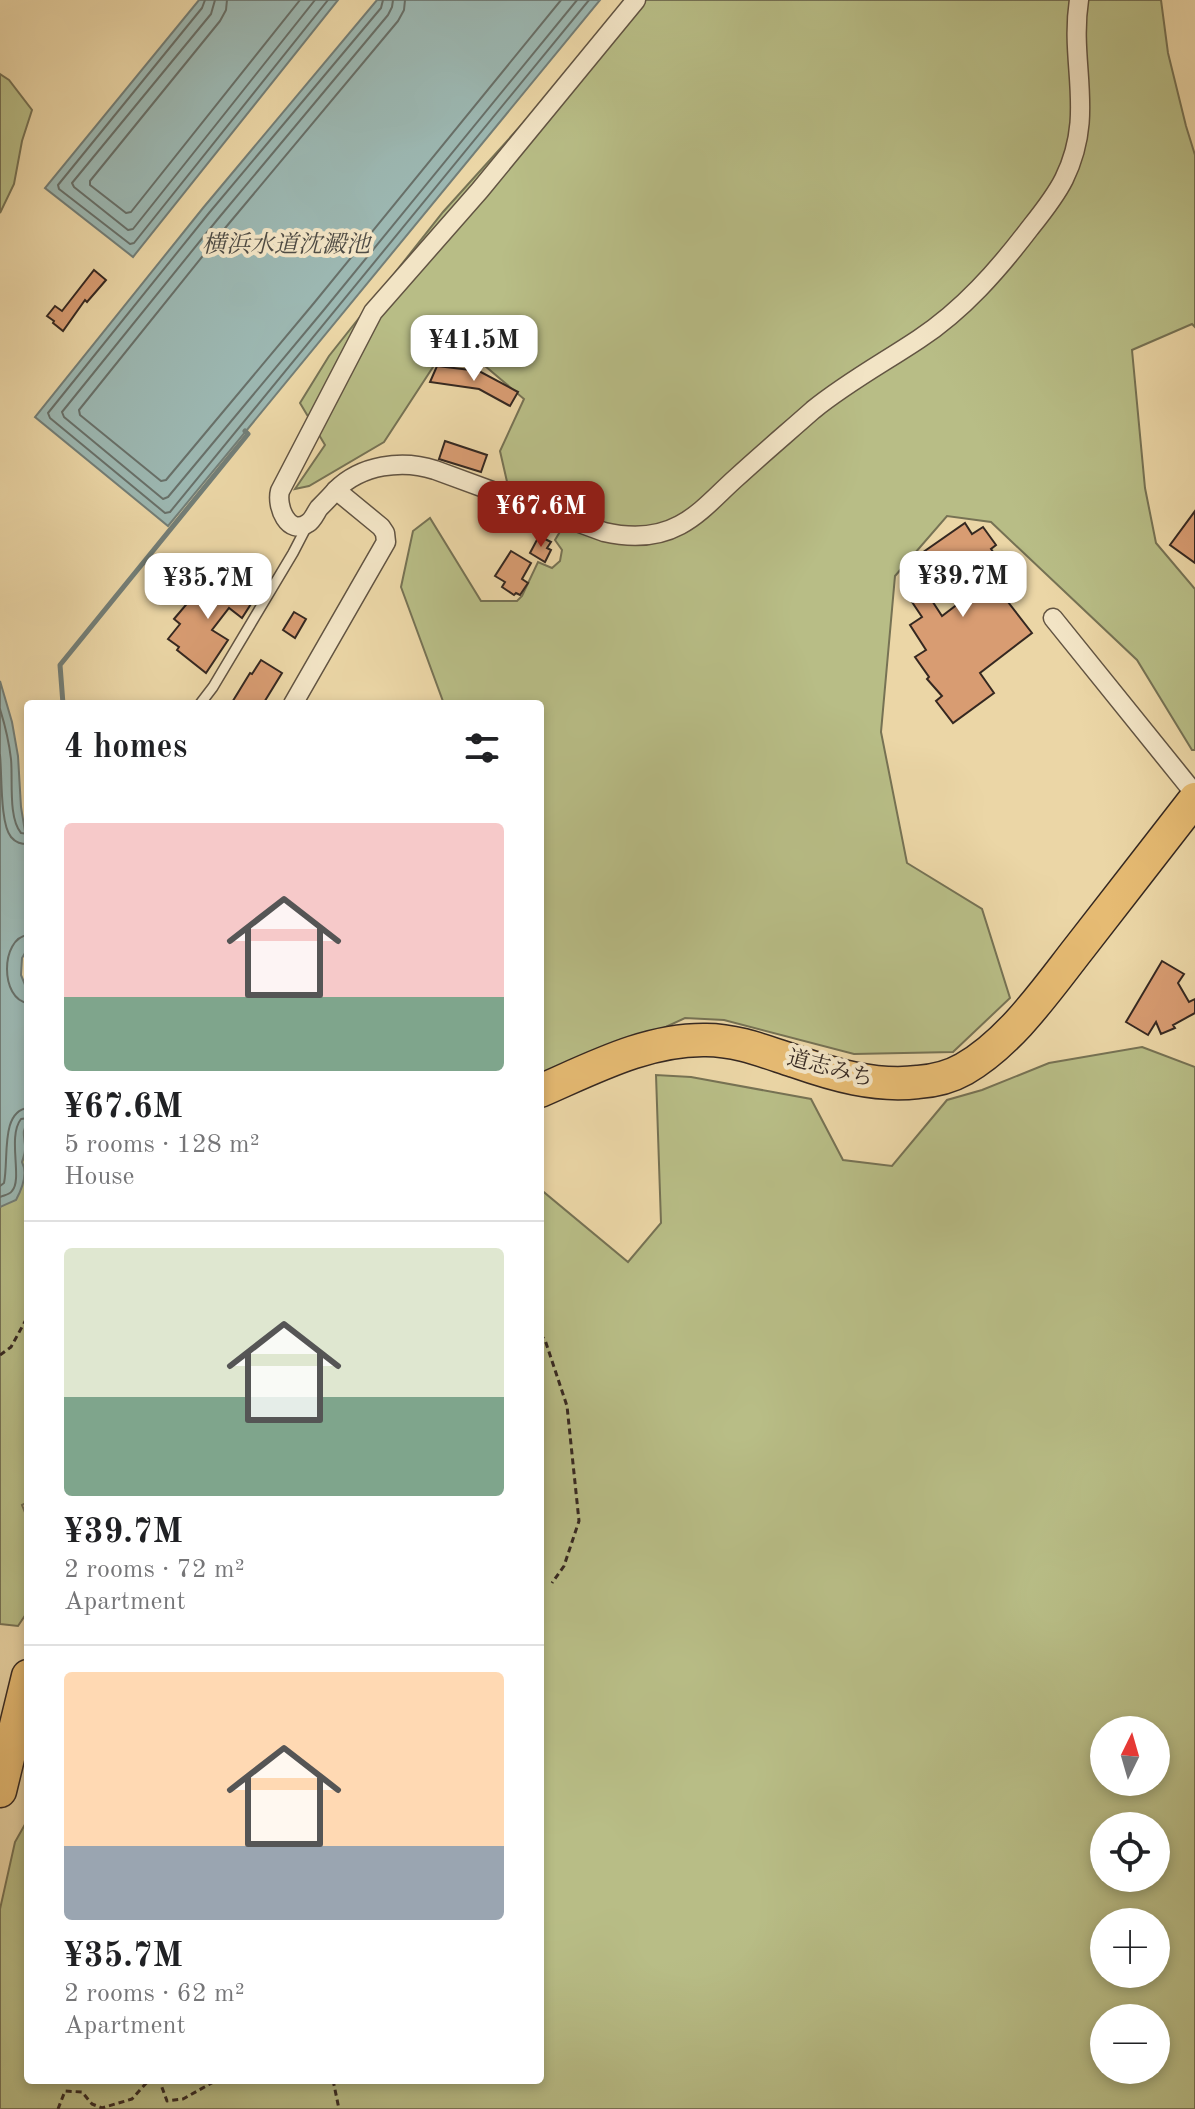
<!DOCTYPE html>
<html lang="en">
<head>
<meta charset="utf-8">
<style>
  body { margin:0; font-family:"Old Standard TT","Noto Serif JP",serif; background:#f6f6f6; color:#202124; height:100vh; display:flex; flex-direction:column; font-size:30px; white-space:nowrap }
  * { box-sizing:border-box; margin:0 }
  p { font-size:26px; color:#757577 }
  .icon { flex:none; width:44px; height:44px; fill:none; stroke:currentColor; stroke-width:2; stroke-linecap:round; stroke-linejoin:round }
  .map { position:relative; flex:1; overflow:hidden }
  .panel { position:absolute; left:24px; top:700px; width:520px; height:1384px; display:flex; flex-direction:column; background:#fff; border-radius:8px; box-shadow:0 4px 12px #0003 }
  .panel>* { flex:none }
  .needle { width:52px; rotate:5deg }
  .fabs { position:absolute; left:1090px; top:1716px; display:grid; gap:16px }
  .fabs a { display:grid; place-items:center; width:80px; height:80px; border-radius:50%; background:#fff; box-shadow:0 4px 12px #0003; font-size:40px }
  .price { position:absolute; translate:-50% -68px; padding:0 18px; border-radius:16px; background:#fff; color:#222; font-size:26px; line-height:52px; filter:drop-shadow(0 2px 4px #0008) }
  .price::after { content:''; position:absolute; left:50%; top:48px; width:24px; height:18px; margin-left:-12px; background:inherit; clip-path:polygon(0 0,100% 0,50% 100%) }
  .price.current { background:#8f2418; color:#fff }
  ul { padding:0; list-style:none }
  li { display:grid; align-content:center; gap:16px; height:424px; padding:0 40px }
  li+li { border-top:2px solid #e0e0e0 }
  li span { display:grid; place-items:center; height:248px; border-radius:8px; color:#555 }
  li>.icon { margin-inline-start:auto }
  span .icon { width:144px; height:144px; fill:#fffc; stroke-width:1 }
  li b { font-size:34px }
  h2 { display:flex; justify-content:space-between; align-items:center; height:96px; padding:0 40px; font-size:34px }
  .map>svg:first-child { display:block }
</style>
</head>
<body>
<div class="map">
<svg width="1195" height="2109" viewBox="0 0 1195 2109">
  <rect width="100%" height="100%" fill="#ebd6a6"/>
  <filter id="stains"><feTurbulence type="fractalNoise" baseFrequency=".0025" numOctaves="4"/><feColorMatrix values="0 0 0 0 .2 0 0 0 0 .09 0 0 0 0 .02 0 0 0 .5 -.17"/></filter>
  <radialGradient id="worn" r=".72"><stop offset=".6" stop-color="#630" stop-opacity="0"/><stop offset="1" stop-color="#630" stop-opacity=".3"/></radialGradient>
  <!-- green -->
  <g fill="#b8bd86" stroke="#767254" stroke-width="2" fill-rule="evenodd">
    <polygon points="634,0 1161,0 1168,53 1186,126 1195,155 1195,327 1192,324 1132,350 1145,488 1156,543 1195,589 1195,750 1192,750 1137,660 991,522 947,516 895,576 881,732 907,863 982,909 1010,998 953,1052 854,1054 724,1020 685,1018 540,1085 540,704 444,704 401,587 413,531 430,518 481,601 517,601 522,596 538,562 552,568 560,561 562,550 555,540 573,510 508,486 500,451 524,399 485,366 435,364 384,442 309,486 295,489 325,445 300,403 329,356 443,212"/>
    <polygon points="0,74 9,80 32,110 22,141 14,184 0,213"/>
    <path d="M1142 1047 1195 1067V2109H0V1909L15 1842 28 1819V2080H540V1189L628 1262 661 1223 656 1075 691 1077 811 1099 843 1160 892 1166 947 1100 982 1090 1049 1063ZM1156 1730V1782H1104V1730ZM1104 1826H1156V1878H1104ZM1156 1922V1974H1104V1922ZM1156 2018V2070H1104V2018Z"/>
    <polygon points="28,1122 28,1502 22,1505 28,1520 28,1611 18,1626 0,1624 0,1207 10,1201 25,1152 24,1126"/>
  </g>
  <!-- water -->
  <g fill="#9cb7b1" stroke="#737e77" stroke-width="2">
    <polygon points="199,0 338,0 133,257 45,188"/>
    <polygon points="377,0 600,0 168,526 35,417 203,208"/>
    <path d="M0 681 12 722 18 756 21 807 28 850V948L22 958 21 975 28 992V1075L25 1093 28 1105V1122C20 1132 26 1140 25 1150 25 1154 23 1158 22 1162 28 1174 22 1189 16 1200L0 1207Z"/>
  </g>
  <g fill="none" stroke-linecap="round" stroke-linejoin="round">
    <!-- shore -->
    <g stroke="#687069" stroke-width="2">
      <polyline points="205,0 202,8 58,185 59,189 130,244 134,243 328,0"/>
      <polyline points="215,0 211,14 72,183 74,187 128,230 133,229 315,0"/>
      <polyline points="227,0 226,10 220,21 90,181 90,185 126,213 131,212 300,0"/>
      <polyline points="383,0 381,8 209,213 48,413 50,418 165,513 170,512 589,0"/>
      <polyline points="393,0 392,7 388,15 217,220 62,412 64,417 163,499 168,497 323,311 577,0"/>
      <polyline points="405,0 404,10 398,21 226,227 79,410 80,415 161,481 166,480 314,303 561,0"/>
      <path d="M0 709C5 725 9 742 11 759 13 779 8 818 21 833L28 834"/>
      <path d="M0 755C2 774 0 824 11 837 16 843 21 844 28 844"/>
      <path d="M28 935C0 938 0 1000 28 1003"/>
      <path d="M0 1186 4 1183C9 1160 0 1111 28 1108"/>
      <path d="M0 1197C4 1195 9 1195 12 1191 23 1179 7 1137 21 1119L28 1118"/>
    </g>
    <!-- stream -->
    <polyline stroke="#737e77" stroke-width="5" points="63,704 60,665 248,434 245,431"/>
  </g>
  <!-- building -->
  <g fill="#d89c72" stroke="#352821" stroke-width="2" fill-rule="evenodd">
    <polygon points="94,270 106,280 87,302 85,300 63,331 53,323 54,321 47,316 55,306 62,311"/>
    <polygon points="437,366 479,371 518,392 510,406 479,389 430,382"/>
    <polygon points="445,441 487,455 481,472 439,459"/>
    <polygon points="1195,511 1195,563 1170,545"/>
    <path d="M965 523 972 534 983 527 996 545 991 549 1006 569 991 580 1032 633 980 673 994 693 953 723 936 701 942 696 927 679 929 677 915 657 926 650 910 625 922 617 906 593 924 580 917 570 925 564 919 555ZM947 579 963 600 942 616 927 593Z"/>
    <polygon points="539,536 551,542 547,548 551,550 545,562 530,553"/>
    <polygon points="511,551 531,563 522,579 528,583 520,595 516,593 514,595 502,587 505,582 495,576"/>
    <polygon points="216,575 242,593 247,586 258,593 242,618 229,608 212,630 228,640 206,673 177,650 179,647 168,639 180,624 174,619 190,600 193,602"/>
    <polygon points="294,612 306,619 295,638 283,630"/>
    <polygon points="261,660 282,673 263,704 231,704 250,673 252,674"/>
    <polygon points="1162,961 1184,974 1178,983 1189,1002 1195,999 1195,1013 1173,1025 1175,1028 1161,1034 1156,1022 1148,1035 1126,1022"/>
  </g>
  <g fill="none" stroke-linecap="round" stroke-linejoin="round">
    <!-- lane casing -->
    <g stroke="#625442" stroke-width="12">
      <polyline id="lane" points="200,704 213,687 293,553 307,526"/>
    </g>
    <!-- street casing -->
    <g stroke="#625442" stroke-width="21">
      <g id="street">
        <path d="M636 0 480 190 373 312 280 491C276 506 288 537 308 523 313 520 316 512 319 508 325 502 331 496 336 490 361 465 402 459 435 470L604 532C630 538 656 538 680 525 701 514 718 494 736 478 761 455 787 433 813 410 846 383 883 363 919 339 963 310 998 270 1030 228 1042 213 1055 197 1064 179 1096 114 1069 65 1079 0"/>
        <polyline points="1053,618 1195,794"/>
        <polyline points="293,704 386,542 385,533 381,527 336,490"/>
      </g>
    </g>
    <!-- highway casing -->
    <g stroke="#352821" stroke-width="35">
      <g id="highway">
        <path d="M540 1091C593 1068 647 1039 706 1040 737 1040 766 1052 794 1061 834 1075 875 1087 918 1082 933 1081 950 1077 964 1069 1011 1042 1047 989 1080 947 1118 898 1157 848 1195 799"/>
        <polyline points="0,1791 28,1676"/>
      </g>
    </g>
    <!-- path -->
    <g stroke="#352821" stroke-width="3" stroke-dasharray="6 4" stroke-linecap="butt">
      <polyline points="540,1334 545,1340 567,1406 579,1521 564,1566 552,1583"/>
      <polyline points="0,1355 11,1347 28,1316"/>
      <polyline points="156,2080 160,2082 167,2101 183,2099 217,2080"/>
      <polyline points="333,2080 339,2109"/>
      <polyline points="58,2109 65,2091 82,2092 92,2104 102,2108 132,2099 149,2080"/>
    </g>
    <!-- lane -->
    <use href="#lane" stroke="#f2e4c5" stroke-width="9"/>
    <!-- street -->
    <use href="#street" stroke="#f2e4c5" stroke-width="18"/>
    <!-- highway -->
    <use href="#highway" stroke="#e6bb73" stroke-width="32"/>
  </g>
  <g text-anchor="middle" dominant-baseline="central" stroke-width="8" stroke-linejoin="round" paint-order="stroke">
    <!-- street labels -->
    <g font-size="22" fill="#352821" stroke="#f2e4c5">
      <text transform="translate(830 1069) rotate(15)">道志みち</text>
    </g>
    <!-- water labels -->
    <g font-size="24" font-style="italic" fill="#4f4c45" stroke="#f2e4c5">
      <text x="286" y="246">横浜水道沈澱池</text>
    </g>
  </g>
  <rect width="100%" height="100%" filter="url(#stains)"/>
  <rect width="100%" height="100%" fill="url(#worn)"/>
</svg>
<div class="fabs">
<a><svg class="needle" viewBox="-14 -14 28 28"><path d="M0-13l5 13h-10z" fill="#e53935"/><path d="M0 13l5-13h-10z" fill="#757577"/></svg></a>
<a><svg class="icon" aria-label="locate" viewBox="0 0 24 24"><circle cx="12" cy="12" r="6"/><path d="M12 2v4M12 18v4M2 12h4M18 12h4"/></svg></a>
<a>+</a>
<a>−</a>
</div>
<b class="price" style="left:474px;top:383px">¥41.5M</b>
<b class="price current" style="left:541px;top:549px">¥67.6M</b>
<b class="price" style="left:963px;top:619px">¥39.7M</b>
<b class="price" style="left:208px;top:621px">¥35.7M</b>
<section class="panel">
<h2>4 homes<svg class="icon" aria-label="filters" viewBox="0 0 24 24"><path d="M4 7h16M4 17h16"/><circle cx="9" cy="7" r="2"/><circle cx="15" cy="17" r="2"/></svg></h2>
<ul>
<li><span style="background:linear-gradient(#f6c9c9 70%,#7fa58c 0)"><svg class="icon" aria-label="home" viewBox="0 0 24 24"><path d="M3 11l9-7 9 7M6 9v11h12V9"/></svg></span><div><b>¥67.6M</b><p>5 rooms · 128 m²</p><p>House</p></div></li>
<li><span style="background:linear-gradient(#dfe7d0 60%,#7fa58c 0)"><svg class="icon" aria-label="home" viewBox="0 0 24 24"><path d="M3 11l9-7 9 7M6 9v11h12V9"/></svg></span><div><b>¥39.7M</b><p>2 rooms · 72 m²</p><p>Apartment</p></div></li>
<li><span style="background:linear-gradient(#ffd9b3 70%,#9aa5b1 0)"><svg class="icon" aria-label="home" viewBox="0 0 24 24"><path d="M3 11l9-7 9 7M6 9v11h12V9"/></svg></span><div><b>¥35.7M</b><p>2 rooms · 62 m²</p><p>Apartment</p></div></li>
</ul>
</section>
</div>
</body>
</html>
